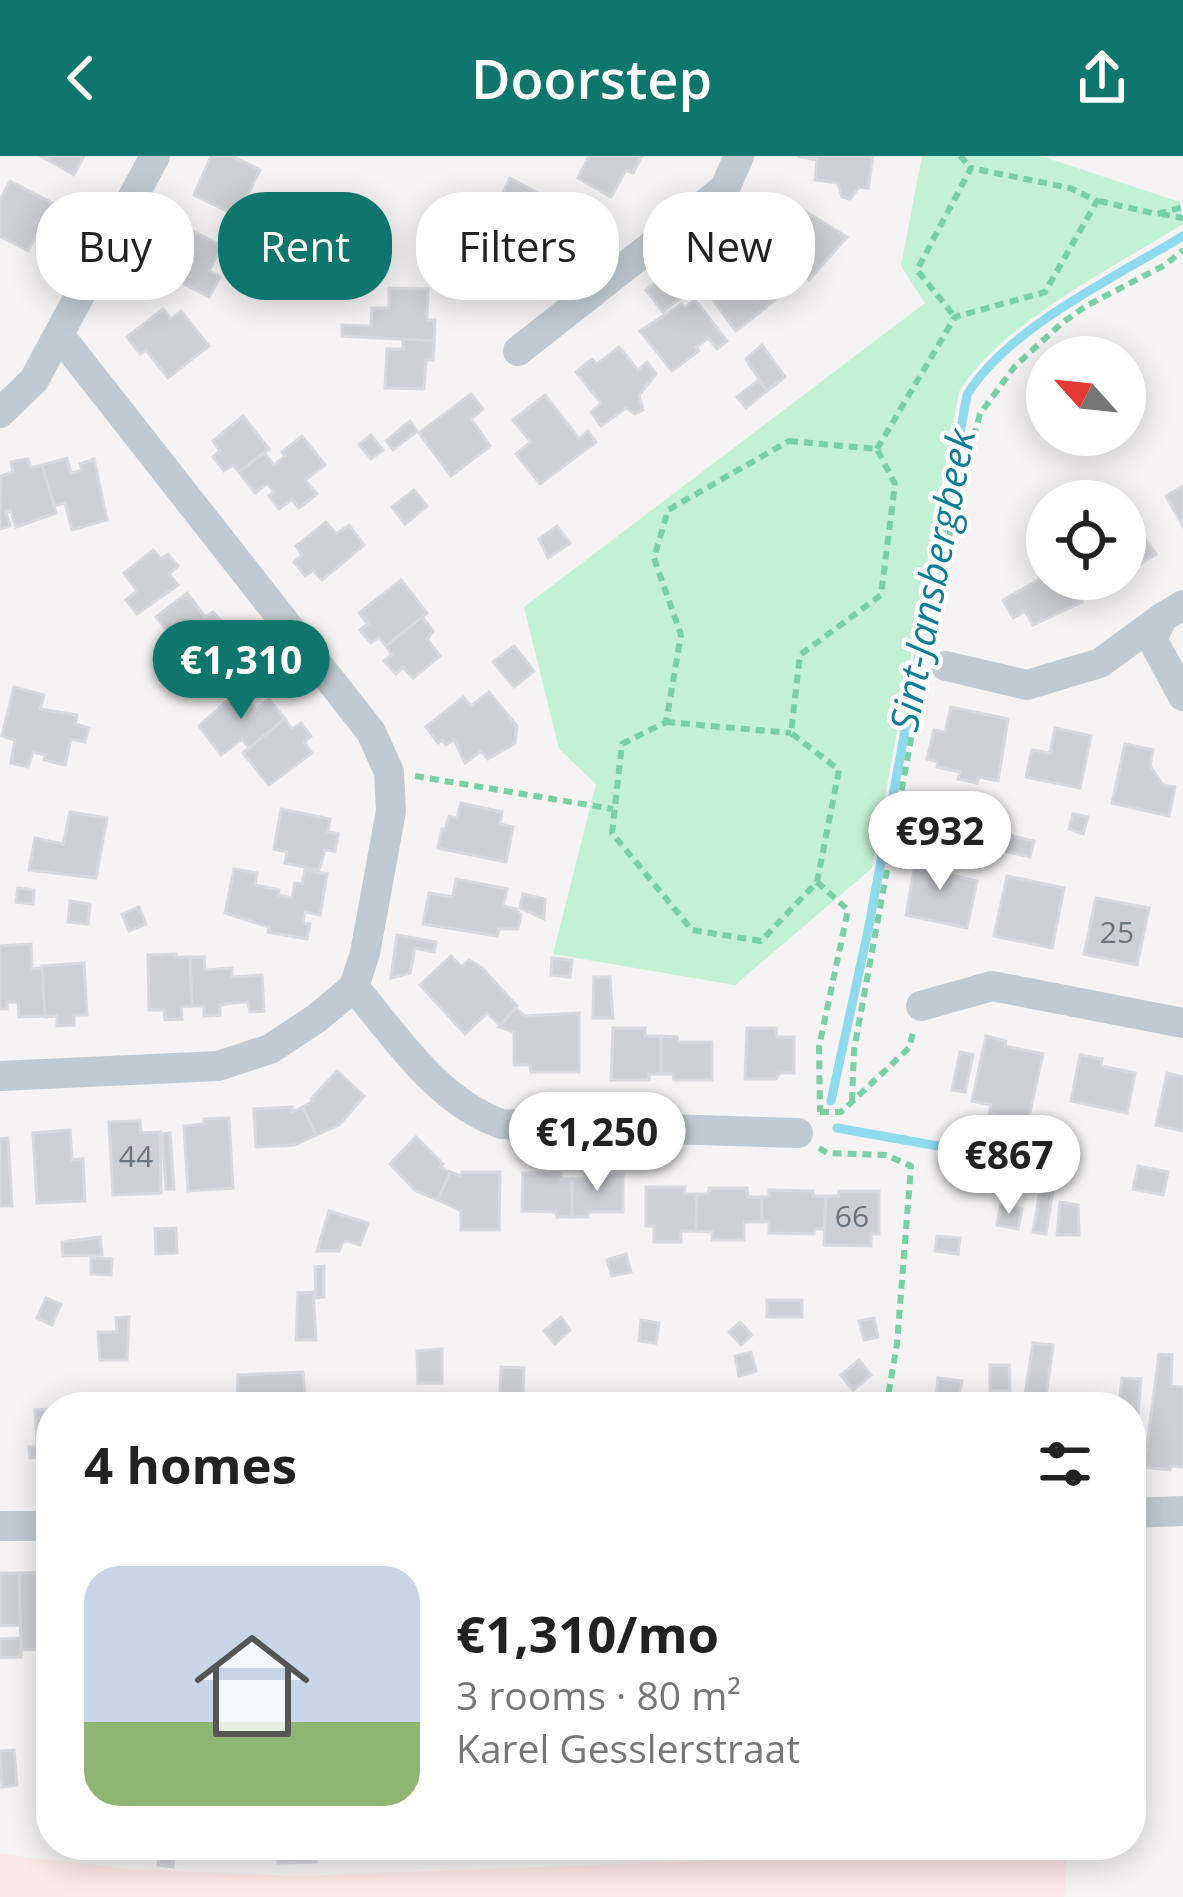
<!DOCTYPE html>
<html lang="en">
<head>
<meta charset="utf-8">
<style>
  body { margin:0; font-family:"Open Sans",sans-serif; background:#f6f6f6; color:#222; height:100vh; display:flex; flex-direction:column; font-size:45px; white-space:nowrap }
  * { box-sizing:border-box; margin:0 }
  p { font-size:39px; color:#767676 }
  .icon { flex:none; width:66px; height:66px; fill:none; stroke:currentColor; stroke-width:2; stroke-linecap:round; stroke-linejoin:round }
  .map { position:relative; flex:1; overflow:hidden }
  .panel { position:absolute; left:36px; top:1236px; width:1110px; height:468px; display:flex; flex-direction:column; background:#fff; border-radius:48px; box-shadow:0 6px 30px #0003 }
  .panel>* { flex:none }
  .hud { position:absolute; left:36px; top:36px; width:1113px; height:108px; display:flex; gap:24px }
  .needle { width:78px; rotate:297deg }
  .fabs { position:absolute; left:1026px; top:180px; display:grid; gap:24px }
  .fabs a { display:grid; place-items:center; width:120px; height:120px; border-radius:50%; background:#fff; box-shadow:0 6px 30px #0003; font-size:60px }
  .price { position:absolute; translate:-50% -102px; padding:0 27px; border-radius:42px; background:#fff; color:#222; font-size:39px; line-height:78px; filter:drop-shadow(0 3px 6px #0008) }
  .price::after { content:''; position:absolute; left:50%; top:72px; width:36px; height:27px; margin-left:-18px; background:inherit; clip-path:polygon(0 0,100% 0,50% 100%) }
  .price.on { background:#0f766e; color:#fff }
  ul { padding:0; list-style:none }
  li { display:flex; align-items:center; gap:36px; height:300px; padding:0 48px }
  li span { display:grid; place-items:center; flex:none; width:336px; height:240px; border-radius:36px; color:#555 }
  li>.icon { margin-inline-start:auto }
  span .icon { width:144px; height:144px; fill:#fffc; stroke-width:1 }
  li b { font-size:51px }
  h2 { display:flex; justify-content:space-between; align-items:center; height:144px; padding:0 48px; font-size:51px }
  .pill { padding:0 42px; border-radius:48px; background:#fff; box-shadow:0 6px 30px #0003; font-size:42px; line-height:108px }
  .pill.on { background:#0f766e; color:#fff }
  header { display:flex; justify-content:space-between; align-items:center; height:156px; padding:0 48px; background:#0f766e; color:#fff; font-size:54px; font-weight:600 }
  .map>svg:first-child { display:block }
</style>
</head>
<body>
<header><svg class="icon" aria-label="back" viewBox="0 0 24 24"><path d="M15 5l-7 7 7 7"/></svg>Doorstep<svg class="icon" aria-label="share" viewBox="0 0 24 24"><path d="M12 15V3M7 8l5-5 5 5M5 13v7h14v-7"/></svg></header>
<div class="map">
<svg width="1183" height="1741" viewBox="0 0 1183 1741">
  <rect width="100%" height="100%" fill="#f5f3f3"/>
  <!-- medical -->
  <polygon fill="#fce8e6" points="874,1689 1068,1689 1064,1741 0,1741 0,1698 128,1713 298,1720 726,1704"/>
  <!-- green -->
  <path fill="#c3f1d5" d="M922 0H1041L1180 46 1183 68C1115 111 1000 167 959 236L872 712 735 829 553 798 596 628 559 593 524 451 925 147 901 110Z"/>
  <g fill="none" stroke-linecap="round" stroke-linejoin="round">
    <!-- stream -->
    <g stroke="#90daee" stroke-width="9">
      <path d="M831 945 868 775 967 239C1006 173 1117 120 1183 80"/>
      <polyline points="837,972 938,990"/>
    </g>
  </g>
  <!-- building -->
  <g fill="#cdcfd5" stroke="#d7d9de" stroke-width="3">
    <polygon points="41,0 84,0 74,19"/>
    <polygon points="211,0 232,0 260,14 237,60 194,39"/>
    <polygon points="589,0 642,0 633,17 626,14 611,41 578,22"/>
    <polygon points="797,0 873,0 868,32 859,31 850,43 842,41 838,27 815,24 817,4"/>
    <polygon points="510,22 545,41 532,67 538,71 529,89 501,74 506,64 493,56"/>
    <polygon points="10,25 58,50 50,67 44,64 28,95 0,80 0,44"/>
    <polygon points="792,47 847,81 809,124 778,108 780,104 768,94 777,82 775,69"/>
    <polygon points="470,57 529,89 519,106 512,102 498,129 482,120 474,135 464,129 470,117 447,105 459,84 472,91 477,81 462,72"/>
    <polygon points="177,67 222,90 209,115 220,121 209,141 156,113"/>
    <polygon points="725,105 739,122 750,113 775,144 736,175 695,120 711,107 715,112"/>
    <polygon points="667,118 684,139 663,156 646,134"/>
    <polygon points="389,132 428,133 427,164 435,164 434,185 342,180 342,169 371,170 372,152 389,152"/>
    <polygon points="695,144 727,185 717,193 708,182 696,191 699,195 672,215 640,175 681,148 685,151"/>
    <polygon points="163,153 171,163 181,155 209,190 168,222 146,194 140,198 127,181"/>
    <polygon points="403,183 434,185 433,204 426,204 424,233 385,232 387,193 403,193"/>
    <polygon points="762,189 785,221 767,235 746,203"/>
    <polygon points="619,191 638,214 647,206 656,218 639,239 643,254 635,258 626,252 601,270 591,256 601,247 576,216 592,203 597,208"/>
    <polygon points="759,224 767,235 746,252 737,241"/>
    <polygon points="471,238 483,253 471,263 490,290 451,320 419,277"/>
    <polygon points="545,239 579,283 588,275 596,286 540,328 516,298 531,286 513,264"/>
    <polygon points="243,260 269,293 239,316 233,309 224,315 213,301 220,295 213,285"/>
    <polygon points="410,265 417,275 393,294 386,285"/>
    <polygon points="371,279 383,294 371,303 359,288"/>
    <polygon points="302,280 325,309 305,324 317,338 299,352 292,343 279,353 269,340 274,336 267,327 255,337 239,316 264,297 274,309 285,300 282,296"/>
    <polygon points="67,302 71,317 82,314 80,308 94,303 107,364 72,374 65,347 54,350 42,309"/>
    <polygon points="28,303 31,312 42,309 56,357 16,371 10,354 6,356 10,370 0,373 1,320 13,316 11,306"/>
    <polygon points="1183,330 1183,370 1166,340"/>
    <polygon points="414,334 427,350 405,368 392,351"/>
    <polygon points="1126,357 1156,398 1129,415 1131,419 1125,423"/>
    <polygon points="326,366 336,378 349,369 364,389 322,424 313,414 305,420 294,406 302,399 296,390"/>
    <polygon points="557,370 570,387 548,402 539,383"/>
    <polygon points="153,394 161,403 168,398 178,410 169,418 178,429 137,458 126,444 137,435 124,417"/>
    <polygon points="1047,419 1047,423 1068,423 1082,446 1033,469 1025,455 1013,462 1003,444"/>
    <polygon points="401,424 427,457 386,490 379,481 371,487 360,474 368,468 359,457"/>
    <polygon points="187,437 205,461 213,456 224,468 217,474 225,485 194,508 156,461"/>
    <polygon points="422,461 433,475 427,483 440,500 413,522 403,511 396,518 384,505 392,499 386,490"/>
    <polygon points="514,490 534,515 514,531 493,506"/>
    <polygon points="245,529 254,541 249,545 256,554 269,543 285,563 249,592 242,583 221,599 199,570"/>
    <polygon points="14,531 44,539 40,553 77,559 75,568 89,572 85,586 71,583 65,609 44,604 45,599 33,596 28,611 11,607 15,584 2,580"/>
    <polygon points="489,536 517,570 515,587 488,603 481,595 465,607 454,583 446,589 442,584 438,587 426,571 463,541 471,550"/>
    <polygon points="951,551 1008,563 998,625 979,621 977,627 958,623 960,616 937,611 938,606 927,603 934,574 945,576"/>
    <polygon points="285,563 292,573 301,567 311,580 304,586 312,597 269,629 243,597"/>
    <polygon points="1055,572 1091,580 1080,632 1026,621 1032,594 1050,597"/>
    <polygon points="1125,588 1153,594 1150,610 1163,629 1175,631 1169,660 1112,647"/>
    <polygon points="461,647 502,656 500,668 513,671 506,706 438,692 442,673 445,674 449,660 457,662"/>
    <polygon points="281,653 330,663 328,676 338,678 335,695 325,694 319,714 285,707 287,696 274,693"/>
    <polygon points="70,656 107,662 96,722 29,714 35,682 63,688"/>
    <polygon points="1073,658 1088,661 1083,678 1069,673"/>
    <polygon points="1004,678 1034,685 1030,701 1001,694"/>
    <polygon points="917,696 950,703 948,718 977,725 967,772 906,759"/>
    <polygon points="234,713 257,717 255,729 279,734 278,739 292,742 295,727 302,728 305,714 327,718 320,759 305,756 303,767 310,768 307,783 268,776 269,771 225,757"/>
    <polygon points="1007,720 1064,732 1052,792 994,780"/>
    <polygon points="456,723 507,733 503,750 516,753 521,759 518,773 499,773 497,780 423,768 429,737 453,741"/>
    <polygon points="18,732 34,734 33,748 16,746"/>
    <polygon points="523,738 545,743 544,763 520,752"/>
    <polygon points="1096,742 1149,752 1137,809 1084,798"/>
    <polygon points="70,745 90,748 88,768 68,766"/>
    <polygon points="139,751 146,768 129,775 122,758"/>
    <polygon points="397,779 436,786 434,796 415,792 410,817 391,822"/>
    <polygon points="31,788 32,813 42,812 45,860 19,861 18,846 7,846 7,853 0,853 0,790"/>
    <polygon points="176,798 176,801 190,801 192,850 181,851 182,863 165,864 164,854 149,854 148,799"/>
    <polygon points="451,800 462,811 469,804 482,812 517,850 500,869 487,857 465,878 420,829"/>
    <polygon points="190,801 204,801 205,814 232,812 232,821 262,819 264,855 250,856 248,846 233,847 220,849 220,859 204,860 204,850 192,850"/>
    <polygon points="552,802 572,804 570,821 551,819"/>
    <polygon points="84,807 87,859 74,859 74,869 57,870 57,860 45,861 42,810"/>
    <polygon points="594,821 610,821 613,862 593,862"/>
    <polygon points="516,852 525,860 579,857 579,916 531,916 530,909 514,909 514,876 499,871"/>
    <polygon points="613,872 645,872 645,880 661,880 661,918 649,918 649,924 611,924"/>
    <polygon points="747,872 776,872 777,881 794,881 794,917 780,917 776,923 745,923"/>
    <polygon points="661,880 677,881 678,886 712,886 712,924 674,924 673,918 661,918"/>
    <polygon points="986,880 1006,885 1005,890 1043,898 1028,965 989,958 991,949 972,945"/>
    <polygon points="960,896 973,899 965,936 952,934"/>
    <polygon points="1080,899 1102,903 1101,910 1135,917 1127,957 1071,945"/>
    <polygon points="337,915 364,940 339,969 316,979 303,951 313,945 311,943"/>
    <polygon points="1167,917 1183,921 1183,975 1156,969"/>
    <polygon points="292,951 292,956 303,951 316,979 294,989 256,991 254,953"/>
    <polygon points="229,962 233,1032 188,1035 184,970 204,968 204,963"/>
    <polygon points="140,965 141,977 160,976 161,1037 113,1039 109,966"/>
    <polygon points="70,974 72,1004 83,1003 85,1045 37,1047 33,977"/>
    <polygon points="170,977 174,1033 166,1033 162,978"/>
    <polygon points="416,981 443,1008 440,1011 450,1016 438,1044 416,1035 390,1008"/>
    <polygon points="8,982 12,1050 0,1050 0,983"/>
    <polygon points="1138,1010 1168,1016 1163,1039 1133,1033"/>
    <polygon points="450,1016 461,1020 462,1016 500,1016 499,1074 461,1074 461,1055 438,1044"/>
    <polygon points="523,1017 561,1017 561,1023 572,1023 572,1061 557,1061 556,1056 522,1055"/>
    <polygon points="585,1018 623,1018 623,1056 588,1056 588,1061 572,1061 572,1023 585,1023"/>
    <polygon points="1042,1023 1054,1026 1046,1078 1033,1076"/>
    <polygon points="646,1031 685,1031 684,1038 697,1038 696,1075 681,1075 681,1086 654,1086 654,1070 646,1070"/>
    <polygon points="709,1032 747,1032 748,1041 762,1041 762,1066 744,1066 744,1084 712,1084 712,1076 696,1075 697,1038 708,1038"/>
    <polygon points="769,1034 813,1035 813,1040 826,1040 824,1073 815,1073 814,1078 769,1077 769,1066 762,1066 762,1041 769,1041"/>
    <polygon points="839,1035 879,1035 879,1078 871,1078 871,1090 824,1089 826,1040 838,1040"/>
    <polygon points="1060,1046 1078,1049 1079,1079 1057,1079"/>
    <polygon points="1001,1049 1022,1053 1018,1073 997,1069"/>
    <polygon points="329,1055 368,1067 360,1089 347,1085 342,1087 339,1095 317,1095"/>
    <polygon points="176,1072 177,1097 156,1098 155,1073"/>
    <polygon points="937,1080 960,1082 958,1098 935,1095"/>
    <polygon points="100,1081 102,1099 63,1100 62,1086"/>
    <polygon points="626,1098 631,1116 612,1120 607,1104"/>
    <polygon points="91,1102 112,1103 111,1119 91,1118"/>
    <polygon points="324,1110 324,1141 316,1142 315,1111"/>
    <polygon points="313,1136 316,1184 296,1184 298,1137"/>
    <polygon points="46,1142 61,1148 52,1169 37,1162"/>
    <rect x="767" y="1144" width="35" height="17"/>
    <polygon points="129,1161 127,1204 100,1204 98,1176 117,1176 116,1162"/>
    <polygon points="561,1161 570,1174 555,1188 544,1175"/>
    <polygon points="874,1162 878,1181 864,1184 859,1165"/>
    <polygon points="641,1164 659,1167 656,1187 639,1185"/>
    <polygon points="740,1166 752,1179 741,1189 729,1176"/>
    <polygon points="1033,1187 1053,1189 1045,1248 1024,1245"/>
    <polygon points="442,1193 442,1227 418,1227 417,1195"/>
    <polygon points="751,1196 756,1215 739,1220 735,1200"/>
    <polygon points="1159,1198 1172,1199 1171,1230 1183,1231 1183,1311 1171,1310 1170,1314 1144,1311"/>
    <polygon points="859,1204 871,1219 853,1234 841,1219"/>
    <polygon points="990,1209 1009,1209 1010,1235 990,1235"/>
    <polygon points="501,1211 524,1212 523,1237 500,1237"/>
    <polygon points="303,1216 306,1251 237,1251 238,1219"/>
    <polygon points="938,1222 962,1225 957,1251 935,1251"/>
    <polygon points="1122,1222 1141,1223 1137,1270 1131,1270 1131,1251 1119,1251"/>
    <polygon points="393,1242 394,1251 335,1251 335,1243"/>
    <polygon points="51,1253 51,1310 38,1311 37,1301 30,1302 29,1291 37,1291 35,1254"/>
    <polygon points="51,1416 51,1493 21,1494 19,1417"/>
    <polygon points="0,1417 19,1417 20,1469 0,1470"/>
    <polygon points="21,1482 21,1501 0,1502 0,1483"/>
    <polygon points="14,1594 17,1629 2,1631 0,1595"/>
    <polygon points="280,1689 320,1689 321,1699 316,1699 316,1706 278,1707"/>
    <polygon points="160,1693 174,1694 173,1711 158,1709"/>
  </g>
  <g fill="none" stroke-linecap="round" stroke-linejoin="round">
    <!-- path -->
    <g stroke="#7ad0a6" stroke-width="6" stroke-dasharray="9 6" stroke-linecap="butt">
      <polyline points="960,0 971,12"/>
      <polyline points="1099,45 1157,58 1183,51"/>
      <polyline points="1161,58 1183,62"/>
      <polygon points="789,285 877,293 895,328 881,439 800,499 791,577 839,614 817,726 761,785 692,774 612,677 622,588 666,566 681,479 654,402 668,354"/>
      <polyline points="877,293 955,161 1045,136 1097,45 1070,32 971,12 917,114 955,161"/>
      <polyline points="929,486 957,340 980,258 1015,210 1062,167 1086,150 1165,109 1183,94"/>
      <polyline points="666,566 791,577"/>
      <polyline points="415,620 613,653"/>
      <polyline points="817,726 848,754 819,891 820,956"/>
      <polyline points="852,945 854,894 922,523"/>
      <polyline points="820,956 841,956 909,892 913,877"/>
      <polyline points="819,992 827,997 886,999 911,1010 897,1188 886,1251"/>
    </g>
    <!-- minor -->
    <g stroke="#c1cad2" stroke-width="30">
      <polyline points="518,195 725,32 739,0"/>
      <polyline points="0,257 34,224 155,0"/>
      <polyline points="1183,449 1163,461 1152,483 1183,540"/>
      <polyline points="946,510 1027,529 1100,507 1163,461"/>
      <path d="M354 831C397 882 436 944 501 968L798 977"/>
      <polyline points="921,850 992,830 1183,867"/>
      <polyline points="0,920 218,910 270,893 317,862 354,831 365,797 391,655 389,616 371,576 60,180"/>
      <polyline points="1131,1357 1183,1355"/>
      <polyline points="0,1370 51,1370"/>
    </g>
  </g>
  <g text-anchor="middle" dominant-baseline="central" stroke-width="9" stroke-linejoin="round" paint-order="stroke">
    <!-- number labels -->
    <g font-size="30" fill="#6b747e">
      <text x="1117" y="775">25</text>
      <text x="136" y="999">44</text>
      <text x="852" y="1059">66</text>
    </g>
    <!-- water labels -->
    <g font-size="39" font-style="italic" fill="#0c7c9b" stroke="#fff">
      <text transform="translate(931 424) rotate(-79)">Sint-Jansbergbeek</text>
    </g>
  </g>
</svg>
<div class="fabs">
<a><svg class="needle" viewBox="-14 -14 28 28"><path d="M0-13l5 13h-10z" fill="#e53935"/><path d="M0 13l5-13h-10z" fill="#767676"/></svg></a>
<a><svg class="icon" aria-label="locate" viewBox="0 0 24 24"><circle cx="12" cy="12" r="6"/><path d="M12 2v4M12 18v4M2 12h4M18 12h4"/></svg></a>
</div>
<b class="price on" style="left:241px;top:566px">€1,310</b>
<b class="price" style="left:940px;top:737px">€932</b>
<b class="price" style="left:597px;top:1038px">€1,250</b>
<b class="price" style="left:1009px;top:1061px">€867</b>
<div class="hud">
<a class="pill">Buy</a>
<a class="pill on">Rent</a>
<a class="pill">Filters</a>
<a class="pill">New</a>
</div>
<section class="panel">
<h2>4 homes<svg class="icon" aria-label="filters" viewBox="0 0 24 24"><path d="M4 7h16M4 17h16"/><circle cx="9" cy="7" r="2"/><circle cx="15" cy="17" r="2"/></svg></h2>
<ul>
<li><span style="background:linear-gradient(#c9d6e8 65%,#8fb573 0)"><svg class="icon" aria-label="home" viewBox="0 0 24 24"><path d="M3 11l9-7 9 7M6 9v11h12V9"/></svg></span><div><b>€1,310/mo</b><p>3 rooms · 80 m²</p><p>Karel Gesslerstraat</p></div></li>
</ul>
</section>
</div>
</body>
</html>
